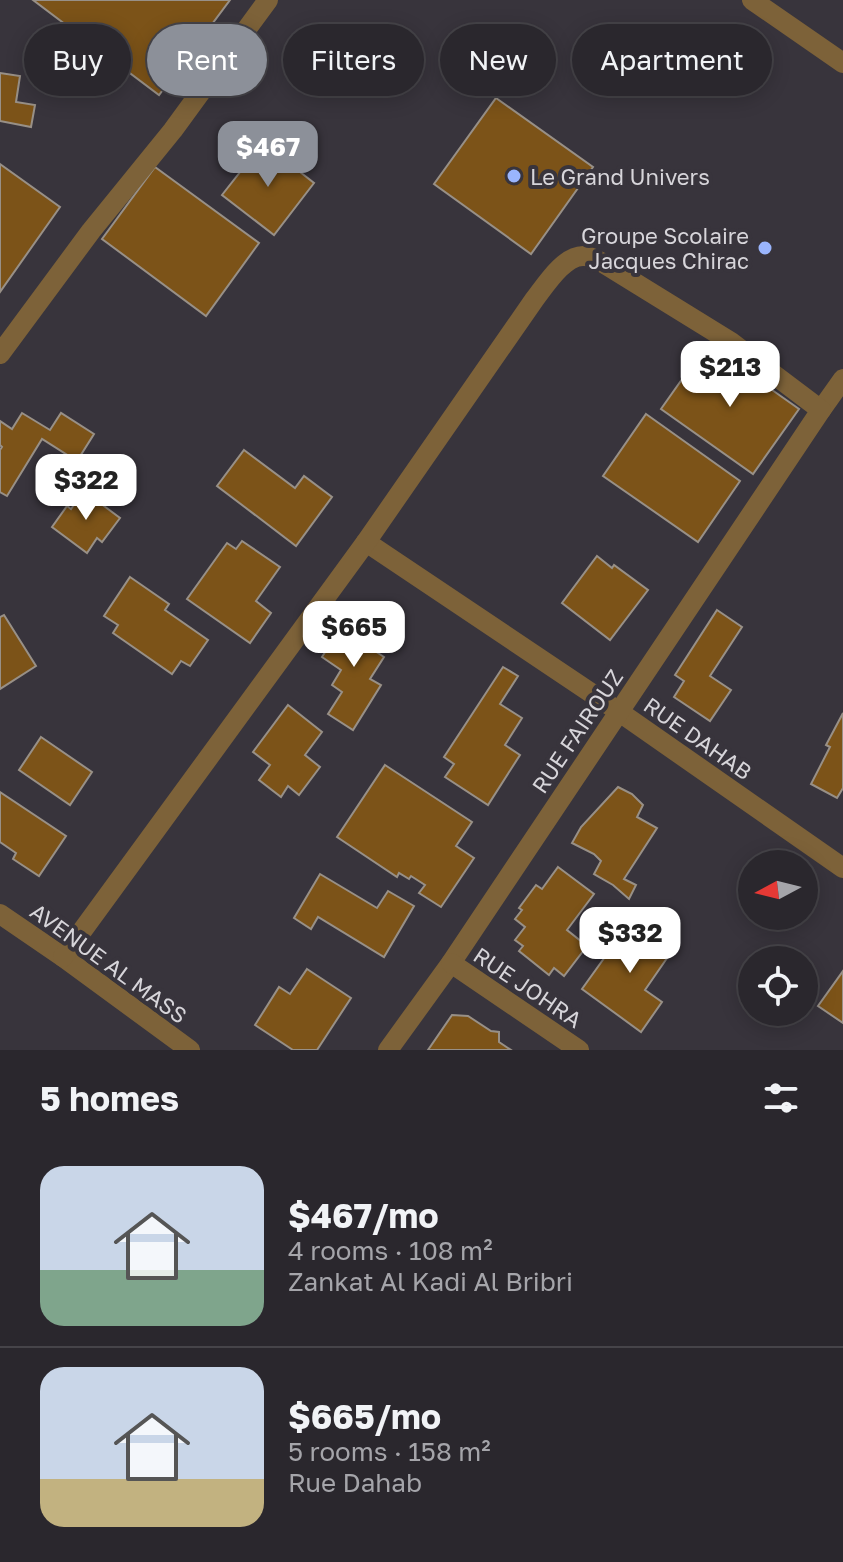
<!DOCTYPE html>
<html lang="en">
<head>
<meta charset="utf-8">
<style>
  body { margin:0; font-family:"Golos Text",sans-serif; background:#322f35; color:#f1f3f6; height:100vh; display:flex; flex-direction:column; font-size:30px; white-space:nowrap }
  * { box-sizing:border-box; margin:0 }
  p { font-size:26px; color:#a5a5aa }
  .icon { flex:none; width:44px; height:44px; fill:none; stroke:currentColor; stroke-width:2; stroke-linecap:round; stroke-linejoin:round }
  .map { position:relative; height:1050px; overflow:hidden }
  .details { display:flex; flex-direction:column; background:#2a272d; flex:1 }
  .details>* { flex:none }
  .banner { position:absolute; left:24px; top:24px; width:796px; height:72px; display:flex; gap:16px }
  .needle { width:52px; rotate:263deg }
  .buttons { position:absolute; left:738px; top:850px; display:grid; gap:16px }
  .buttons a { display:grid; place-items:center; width:80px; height:80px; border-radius:50%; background:#2a272d; box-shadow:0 4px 20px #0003,0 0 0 2px #464449; font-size:40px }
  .price { position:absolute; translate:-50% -68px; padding:0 18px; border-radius:16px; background:#fff; color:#222; font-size:26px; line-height:52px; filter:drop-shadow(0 2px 4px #0008) }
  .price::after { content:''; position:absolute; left:50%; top:48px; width:24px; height:18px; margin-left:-12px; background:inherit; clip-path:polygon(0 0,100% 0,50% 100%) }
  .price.on { background:#8c9099; color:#fff }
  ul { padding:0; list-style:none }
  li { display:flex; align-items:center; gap:24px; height:200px; padding:0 40px }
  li+li { border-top:2px solid #464449 }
  li span { display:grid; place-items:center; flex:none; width:224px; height:160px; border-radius:24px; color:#555 }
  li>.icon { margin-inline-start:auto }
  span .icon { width:96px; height:96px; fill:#fffc; stroke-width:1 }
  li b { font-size:34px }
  h2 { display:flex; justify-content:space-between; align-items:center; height:96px; padding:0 40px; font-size:34px }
  .chip { padding:0 28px; border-radius:36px; background:#2a272d; box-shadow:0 4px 20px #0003,0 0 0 2px #464449; font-size:28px; line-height:72px }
  .chip.on { background:#8c9099; color:#fff }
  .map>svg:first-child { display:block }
</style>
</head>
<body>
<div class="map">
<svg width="843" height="1050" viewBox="0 0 843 1050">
  <rect width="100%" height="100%" fill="#38343c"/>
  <!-- building -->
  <g fill="#7c5318" stroke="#989087" stroke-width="2">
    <polygon points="33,0 230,0 159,95"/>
    <polygon points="0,73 20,76 16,102 35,105 31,127 0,121"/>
    <polygon points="496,98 593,167 531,254 434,184"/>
    <polygon points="263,143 314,183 274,235 222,195"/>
    <polygon points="0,164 60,207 0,292"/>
    <polygon points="155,167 259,243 206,316 102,239"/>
    <polygon points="707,344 799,409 753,474 661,409"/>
    <polygon points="22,413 50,430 61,413 94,434 77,461 42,439 7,496 0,492 0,450 2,447 0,445 0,421 12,429"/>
    <polygon points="646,414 740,481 698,542 603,476"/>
    <polygon points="244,450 295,488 304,476 332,497 296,546 217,486"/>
    <polygon points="84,491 120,518 102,542 97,538 87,553 52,527 67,506 71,509"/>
    <polygon points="242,541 280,567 256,601 271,613 250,643 187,599 227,543 236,549"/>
    <polygon points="597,556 612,568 614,565 648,590 610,640 562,603"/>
    <polygon points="130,577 169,604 165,610 208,640 190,666 181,661 172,674 113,633 118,625 104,616"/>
    <polygon points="717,610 742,627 710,676 731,690 710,721 674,697 684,681 675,675"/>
    <polygon points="349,614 385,637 375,651 384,657 370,679 381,685 353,730 328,714 342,692 332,685 341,670 322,657"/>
    <polygon points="4,615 36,666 0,689 0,617"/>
    <polygon points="503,667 518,676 500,704 522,718 505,745 520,755 488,805 445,777 454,764 444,757"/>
    <polygon points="288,705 322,732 305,755 320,767 299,795 288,786 281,797 259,780 270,765 253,752"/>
    <polygon points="843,713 843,788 837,798 811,784 830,747 826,745"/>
    <polygon points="41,737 92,772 70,805 19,770"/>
    <polygon points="385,765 472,822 456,846 474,858 441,907 419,893 425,885 411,876 409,879 399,873 397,877 337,837"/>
    <polygon points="618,787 632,794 643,805 637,817 657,828 624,879 636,885 629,899 613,885 594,874 601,861 594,854 572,843 581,827"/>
    <polygon points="0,792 66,836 39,876 13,859 16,853 0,842"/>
    <polygon points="558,867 594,894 567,930 587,946 564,976 554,968 549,975 519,951 523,946 515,940 525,927 515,919 522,910 519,908 536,885 542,889"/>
    <polygon points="320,874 377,908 388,891 414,906 384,957 318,917 311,929 294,918"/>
    <polygon points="633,918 674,948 645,990 662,1002 641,1032 582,989"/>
    <polygon points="307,969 351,998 317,1050 293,1050 255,1025 279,987 290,994"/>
    <polygon points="843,971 843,1023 818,1006"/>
    <polygon points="452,1015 468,1016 491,1031 499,1032 499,1042 511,1050 428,1050"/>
  </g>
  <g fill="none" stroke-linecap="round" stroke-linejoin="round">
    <!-- minor -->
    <g stroke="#7d6239" stroke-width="20">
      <polyline points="752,0 843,63"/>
      <polyline points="0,354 91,231 173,130 268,0"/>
      <polyline points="821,410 843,379"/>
      <polyline points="366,542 618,711 843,868"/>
      <polyline points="0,914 63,957 190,1050"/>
      <path d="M63 957 366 542 534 300C545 286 564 255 584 256 590 256 597 260 603 263L731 342 821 410 451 963 388 1050"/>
      <polyline points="451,963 579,1050"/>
    </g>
  </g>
  <!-- markers -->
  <g fill="#9ab5fd" stroke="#38343c" stroke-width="3">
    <circle cx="514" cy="176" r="8"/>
    <circle cx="765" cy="248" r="8"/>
  </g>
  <g text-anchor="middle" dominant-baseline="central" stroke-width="8" stroke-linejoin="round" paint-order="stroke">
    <!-- poi labels -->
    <g font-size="22" fill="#d7d5da" stroke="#38343c" text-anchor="start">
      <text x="530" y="176">Le Grand Univers</text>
      <text x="749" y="235" text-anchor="end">Groupe Scolaire<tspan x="749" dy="25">Jacques Chirac</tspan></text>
    </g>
    <!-- street labels -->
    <g font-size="22" fill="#d7d5da" stroke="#38343c">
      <text transform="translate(577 731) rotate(-56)">RUE FAIROUZ</text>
      <text transform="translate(698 738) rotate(35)">RUE DAHAB</text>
      <text transform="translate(109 963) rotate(36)">AVENUE AL MASS</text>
      <text transform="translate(528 987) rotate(34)">RUE JOHRA</text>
    </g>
  </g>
</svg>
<div class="buttons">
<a><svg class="needle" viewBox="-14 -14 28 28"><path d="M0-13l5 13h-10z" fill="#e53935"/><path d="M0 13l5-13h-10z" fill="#a5a5aa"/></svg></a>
<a><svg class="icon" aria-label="locate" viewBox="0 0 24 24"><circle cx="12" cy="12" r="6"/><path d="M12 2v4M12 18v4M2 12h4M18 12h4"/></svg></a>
</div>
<b class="price on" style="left:268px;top:189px">$467</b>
<b class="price" style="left:730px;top:409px">$213</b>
<b class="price" style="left:86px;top:522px">$322</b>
<b class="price" style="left:354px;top:669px">$665</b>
<b class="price" style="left:630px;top:975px">$332</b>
<div class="banner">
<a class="chip">Buy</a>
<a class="chip on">Rent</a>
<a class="chip">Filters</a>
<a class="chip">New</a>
<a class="chip">Apartment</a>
</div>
</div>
<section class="details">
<h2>5 homes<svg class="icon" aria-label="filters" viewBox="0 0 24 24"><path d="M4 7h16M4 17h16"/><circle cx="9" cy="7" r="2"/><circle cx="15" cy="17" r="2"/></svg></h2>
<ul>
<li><span style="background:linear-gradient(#c9d6e8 65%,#7fa58c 0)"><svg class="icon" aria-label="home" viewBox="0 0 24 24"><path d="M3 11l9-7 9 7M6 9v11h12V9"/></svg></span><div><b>$467/mo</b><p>4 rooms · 108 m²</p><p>Zankat Al Kadi Al Bribri</p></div></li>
<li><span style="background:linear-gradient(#c9d6e8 70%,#c2b280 0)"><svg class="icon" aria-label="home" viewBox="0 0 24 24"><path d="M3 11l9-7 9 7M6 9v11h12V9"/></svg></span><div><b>$665/mo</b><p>5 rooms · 158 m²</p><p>Rue Dahab</p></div></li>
</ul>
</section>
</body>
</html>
